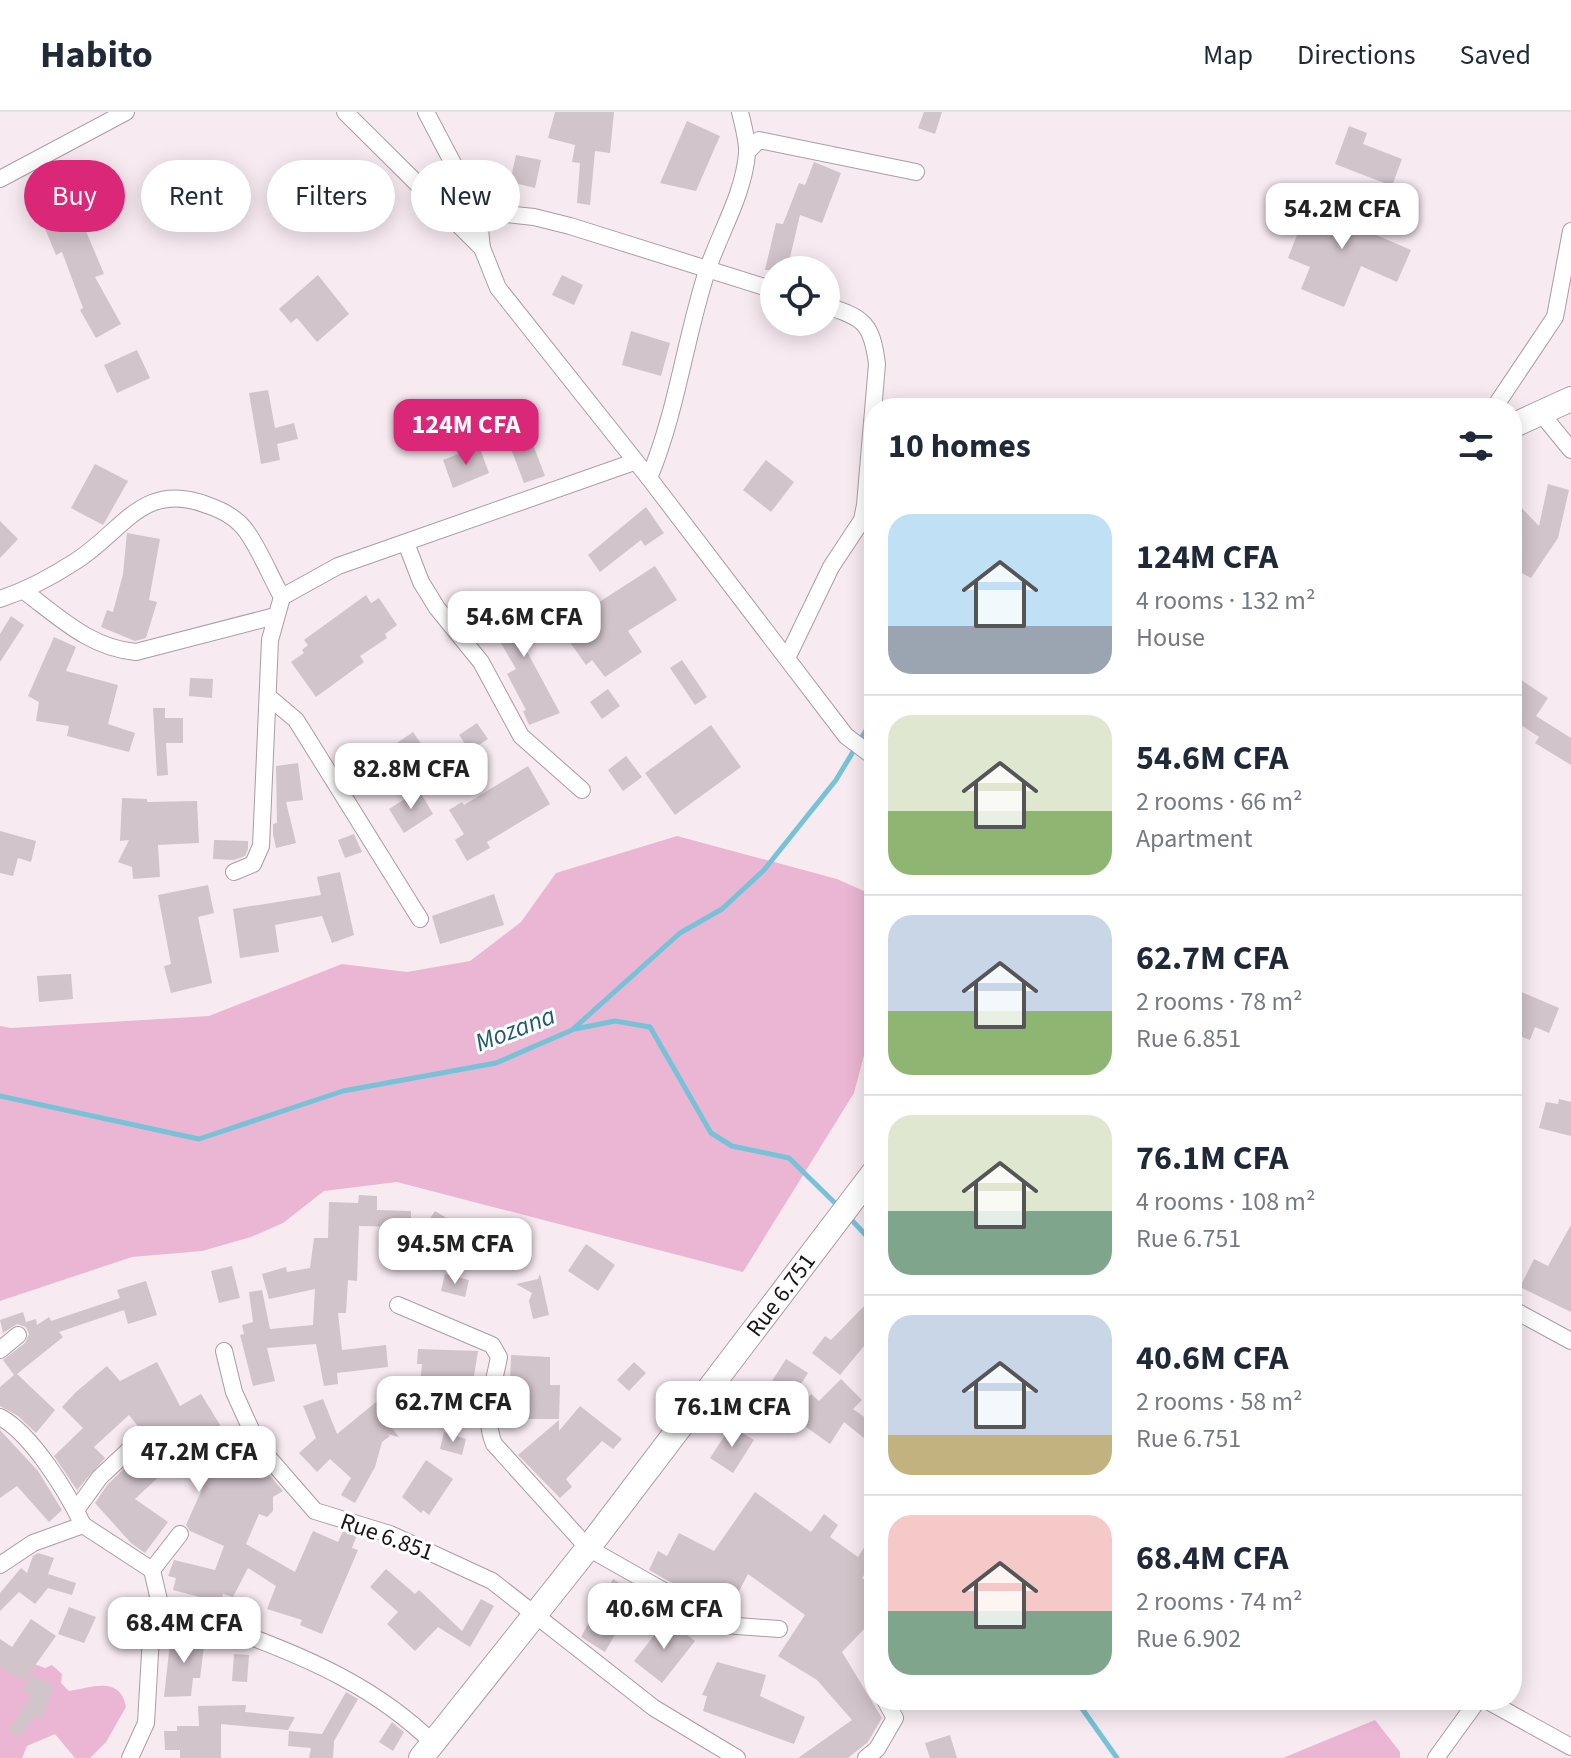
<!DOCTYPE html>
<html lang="en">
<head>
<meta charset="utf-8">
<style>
  body { margin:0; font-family:"Source Sans 3",sans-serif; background:#f2f2f3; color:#1f2937; height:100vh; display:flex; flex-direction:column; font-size:30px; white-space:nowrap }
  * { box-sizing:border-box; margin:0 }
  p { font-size:26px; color:#747a83 }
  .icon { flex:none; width:44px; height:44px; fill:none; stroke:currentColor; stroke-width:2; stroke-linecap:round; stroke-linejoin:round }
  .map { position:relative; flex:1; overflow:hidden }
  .details { position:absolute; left:864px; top:286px; width:658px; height:1312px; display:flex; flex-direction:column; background:#fff; border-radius:32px; box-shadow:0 4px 20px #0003 }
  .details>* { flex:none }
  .guide { position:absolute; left:24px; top:48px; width:720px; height:72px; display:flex; gap:16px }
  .buttons { position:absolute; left:760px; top:144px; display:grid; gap:16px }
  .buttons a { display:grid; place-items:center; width:80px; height:80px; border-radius:50%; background:#fff; box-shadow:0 4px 20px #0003; font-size:40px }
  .price { position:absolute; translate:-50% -68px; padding:0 18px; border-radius:16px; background:#fff; color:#222; font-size:26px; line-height:52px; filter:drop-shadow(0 2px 4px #0008) }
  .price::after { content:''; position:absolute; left:50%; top:48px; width:24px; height:18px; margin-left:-12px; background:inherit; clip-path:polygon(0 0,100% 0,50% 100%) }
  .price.selected { background:#db2777; color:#fff }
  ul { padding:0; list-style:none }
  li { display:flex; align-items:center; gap:24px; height:200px; padding:0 24px }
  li+li { border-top:2px solid #e0e1e3 }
  li span { display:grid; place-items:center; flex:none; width:224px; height:160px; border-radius:24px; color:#555 }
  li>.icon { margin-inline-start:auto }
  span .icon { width:96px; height:96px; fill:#fffc; stroke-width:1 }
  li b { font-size:34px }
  h2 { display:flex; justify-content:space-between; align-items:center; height:96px; padding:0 24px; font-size:34px }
  .tag { padding:0 28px; border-radius:36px; background:#fff; box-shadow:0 4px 20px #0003; font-size:28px; line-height:72px }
  .tag.selected { background:#db2777; color:#fff }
  header { display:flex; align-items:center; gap:48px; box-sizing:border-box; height:112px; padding:0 40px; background:#fff; border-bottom:2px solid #e0e1e3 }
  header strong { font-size:38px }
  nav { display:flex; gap:44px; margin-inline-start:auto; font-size:28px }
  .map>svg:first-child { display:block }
</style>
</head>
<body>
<header>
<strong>Habito</strong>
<nav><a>Map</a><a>Directions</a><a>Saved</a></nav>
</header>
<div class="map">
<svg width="1571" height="1646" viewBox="0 0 1571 1646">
  <rect width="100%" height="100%" fill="#f7eaf1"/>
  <!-- green -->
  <g fill="#ebb6d3">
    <polygon points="677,724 837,767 866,780 874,802 874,906 854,981 743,1160 397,1070 324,1079 283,1111 251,1125 202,1139 132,1145 0,1189 0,914 11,916 209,904 342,852 407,860 470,849 521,810 556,761"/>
    <path d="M0 1539 45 1556 52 1553 62 1562 61 1571 69 1579C91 1576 120 1563 126 1595L106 1630 90 1646H75L55 1622 27 1634 22 1646H0Z"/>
    <polygon points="1375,1608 1400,1640 1400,1646 1283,1646"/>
  </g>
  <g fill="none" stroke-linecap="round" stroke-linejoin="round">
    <!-- stream -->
    <g stroke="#76c2d6" stroke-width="5">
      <polyline points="575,917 615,909 650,915 711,1021 732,1034 789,1046 838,1094"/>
      <polyline points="0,984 199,1027 343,979 496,951 572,918 680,821 722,797 764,758 836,668 874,605"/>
      <polyline points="848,1104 874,1132"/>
      <polyline points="1076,1588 1117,1646"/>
    </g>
  </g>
  <!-- building -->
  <g fill="#d1c4ca">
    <polygon points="555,0 614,0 610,41 595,39 590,93 577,91 580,51 572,50 575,33 548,26"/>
    <polygon points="924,0 942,0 935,22 918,16"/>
    <polygon points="687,9 720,24 696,79 660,71"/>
    <polygon points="1349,14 1367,21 1363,32 1402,47 1392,74 1335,52"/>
    <polygon points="516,43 541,48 535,76 510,70"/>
    <polygon points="363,49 385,74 352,103 330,77"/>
    <polygon points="814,50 841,61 822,111 800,103 787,158 765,158 776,111 783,112 799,71 805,73"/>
    <polygon points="69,79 104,162 95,165 121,212 96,226 80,198 83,196 62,140 56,143 35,93"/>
    <polygon points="1338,85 1358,94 1353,113 1411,138 1397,170 1361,154 1344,195 1301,177 1310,155 1288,146 1311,87 1334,95"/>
    <polygon points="318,163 349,202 317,230 297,206 291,211 279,197"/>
    <polygon points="562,163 583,173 574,193 552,183"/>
    <polygon points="631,219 670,231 661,264 622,253"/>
    <polygon points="137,238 150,266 117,281 104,253"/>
    <polygon points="268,278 275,316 294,311 298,327 277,332 280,348 261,352 249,281"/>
    <polygon points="532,330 545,364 524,371 511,337"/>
    <polygon points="479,334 489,361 453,376 443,348"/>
    <polygon points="766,348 794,370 771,400 743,378"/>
    <polygon points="95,352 128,369 103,413 71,396"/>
    <polygon points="1548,372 1569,378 1558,426 1531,466 1512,456 1512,386 1539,414"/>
    <polygon points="646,395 664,421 645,434 641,428 600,460 588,443"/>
    <polygon points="0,409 18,427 0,446"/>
    <polygon points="127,421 160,427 149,488 157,490 146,526 135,529 101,515 107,498 113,500 123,462"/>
    <polygon points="655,454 677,488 628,519 642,540 605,565 592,548 586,553 562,519 590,496"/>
    <polygon points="366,483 371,491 379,486 397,513 385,522 387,526 360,544 364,550 316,585 291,550 304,541 302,538 308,533 304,528"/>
    <polygon points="521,484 544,522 524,534 560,601 529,613 523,599 526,598 507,562 516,557 491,514 494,512 489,503"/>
    <polygon points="11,504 24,513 0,550 0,522"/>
    <polygon points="54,525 76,535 66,559 118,573 108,612 135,621 129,640 67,624 69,614 36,609 39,590 28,584"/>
    <polygon points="682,548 707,585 695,593 670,556"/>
    <polygon points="1512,562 1548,586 1536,604 1571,626 1571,653 1535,631 1539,625 1512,607"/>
    <polygon points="190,566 213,567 212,586 189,584"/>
    <polygon points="608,577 620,594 602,607 590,590"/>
    <polygon points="153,596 165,596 165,606 183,606 183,631 166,631 168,663 157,664"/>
    <polygon points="477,611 488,627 470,639 459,623"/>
    <polygon points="711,613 741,655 675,703 645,661"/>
    <polygon points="413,620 440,659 409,680 385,639"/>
    <polygon points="626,644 642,665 623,679 608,658"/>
    <polygon points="298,651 303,688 286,690 296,731 276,736 273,722 273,712 277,711 276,654"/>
    <polygon points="528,654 550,692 487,730 490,736 467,749 455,728 464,722 449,698 462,690 464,693"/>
    <polygon points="419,678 433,702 404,721 389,697"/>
    <polygon points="122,686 147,687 147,690 197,689 199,731 158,733 160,765 133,767 132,755 118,750 129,728 120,729"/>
    <polygon points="0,719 36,729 31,750 18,746 13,764 0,761"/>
    <polygon points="354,722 362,740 345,746 338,728"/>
    <polygon points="214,728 248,729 248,737 245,744 234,748 213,747"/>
    <polygon points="340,760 354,823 332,831 322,804 275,813 279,840 240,846 233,797 321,783 317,765"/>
    <polygon points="208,773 214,801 198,805 212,871 171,881 164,854 171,852 158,783"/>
    <polygon points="494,782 504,813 440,832 432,804"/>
    <polygon points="71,862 73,887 39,890 37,864"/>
    <polygon points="1512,876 1559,896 1549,921 1535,915 1530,928 1517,923 1520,915 1512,912"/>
    <polygon points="1559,987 1571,990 1571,1024 1539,1016 1546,990 1558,992"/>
    <polygon points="359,1083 377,1084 377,1098 411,1099 411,1115 359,1114 357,1169 348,1168 346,1201 338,1201 342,1238 386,1233 388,1255 337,1261 338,1272 324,1274 316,1232 267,1236 275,1269 253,1274 240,1223 244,1222 242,1213 253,1210 249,1180 262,1178 270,1217 313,1213 315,1177 269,1187 262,1162 286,1155 287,1160 310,1156 314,1126 328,1126 329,1090 358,1091"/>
    <polygon points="435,1099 461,1115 459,1118 490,1135 480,1152 423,1117"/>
    <polygon points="1571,1113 1571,1200 1520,1175 1534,1147 1548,1154"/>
    <polygon points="586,1132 615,1153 598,1179 568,1159"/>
    <polygon points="232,1154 240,1186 219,1191 211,1159"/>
    <polygon points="445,1162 469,1168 465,1185 441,1179"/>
    <polygon points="540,1162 549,1203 533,1207 529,1189 532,1181 516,1172 538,1167"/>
    <polygon points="146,1169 157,1203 128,1212 124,1198 59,1220 63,1225 17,1262 55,1298 36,1321 18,1304 0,1294 0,1275 14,1263 3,1248 25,1231 29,1222 26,1215 17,1212 3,1221 0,1208 23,1200 26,1210 36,1207 37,1213 49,1205 51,1209 120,1186 117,1178"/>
    <polygon points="874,1184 874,1243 864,1234 840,1263 812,1241 825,1224 831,1228"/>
    <polygon points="418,1237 478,1239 468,1301 418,1295 422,1252 417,1252"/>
    <polygon points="511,1243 550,1245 550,1273 560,1273 559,1307 500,1307 504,1273 510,1273"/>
    <polygon points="786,1247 808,1261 794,1283 772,1269"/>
    <polygon points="157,1250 180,1294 201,1282 246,1355 256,1347 283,1379 273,1385 273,1399 267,1405 259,1402 246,1432 295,1460 313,1419 338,1430 343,1419 357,1423 352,1436 358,1438 322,1522 300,1513 302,1508 267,1497 276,1474 248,1456 233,1485 223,1482 218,1500 204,1496 207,1487 173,1478 176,1466 168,1464 174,1448 215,1458 224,1434 190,1419 186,1413 203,1375 182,1343 135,1387 168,1410 145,1441 131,1431 95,1391 108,1372 151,1331 129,1303 94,1335 105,1346 77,1378 54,1344 83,1316 62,1295 76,1280 107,1254 120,1269"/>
    <polygon points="634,1250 646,1261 629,1279 617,1268"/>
    <polygon points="841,1267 862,1288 853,1297 874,1312 874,1334 844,1310 830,1332 792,1305 811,1282 819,1289"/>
    <polygon points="381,1286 378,1299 399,1325 387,1322 390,1324 382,1330 375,1355 355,1391 341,1383 351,1366 330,1347 317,1360 299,1341 316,1326 303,1294 323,1287 337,1322"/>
    <polygon points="580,1294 622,1327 613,1337 602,1329 566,1367 572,1375 560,1386 518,1343 559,1308 559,1319"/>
    <polygon points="731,1314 754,1328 733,1361 710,1346"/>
    <polygon points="0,1318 38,1359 62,1398 49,1410 17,1374 0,1386"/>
    <polygon points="444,1320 466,1327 462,1343 440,1337"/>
    <polygon points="426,1348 453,1367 429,1403 423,1398 421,1401 402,1385"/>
    <polygon points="755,1380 811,1420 824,1402 838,1413 830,1425 858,1445 874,1420 874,1448 862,1466 874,1475 874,1517 868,1513 842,1540 882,1606 868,1630 848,1646 798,1646 852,1608 817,1568 778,1544 805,1503 748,1462 727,1502 649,1458 658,1439 667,1444 679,1421 714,1439"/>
    <polygon points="38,1441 54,1446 48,1462 76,1471 72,1483 48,1476 35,1492 19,1480 0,1499 0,1481 21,1456 27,1461 33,1444"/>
    <polygon points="386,1457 415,1482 419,1478 462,1519 481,1487 494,1494 470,1535 438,1515 415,1539 387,1512 398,1500 370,1475"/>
    <polygon points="613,1467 638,1482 605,1540 581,1525"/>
    <polygon points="69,1495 96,1505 84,1531 58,1522"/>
    <polygon points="31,1507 56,1524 24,1569 0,1555 0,1527 12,1535"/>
    <polygon points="667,1507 695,1529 662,1571 634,1549"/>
    <polygon points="171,1522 205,1526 200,1566 193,1566 191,1584 164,1585"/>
    <polygon points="234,1542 249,1543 247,1570 232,1569"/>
    <polygon points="717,1550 766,1563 760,1584 805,1605 794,1632 703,1599 707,1584 702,1583"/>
    <polygon points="31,1562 54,1574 42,1608 34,1604 20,1625 9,1618 31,1583 22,1579"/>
    <polygon points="346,1580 358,1587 334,1629 333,1646 309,1646 311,1636 288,1634 289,1619 322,1622"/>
    <polygon points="246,1593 245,1600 295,1605 288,1618 221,1612 221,1646 180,1646 180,1638 165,1638 164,1619 177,1619 177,1614 199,1614 198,1594"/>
    <polygon points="392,1610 404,1620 393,1639 379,1630"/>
    <polygon points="950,1623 957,1646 930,1646 925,1631"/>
  </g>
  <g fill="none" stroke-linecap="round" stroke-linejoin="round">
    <!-- minor casing -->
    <g stroke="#a99da3" stroke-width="18">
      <g id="minor">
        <polyline points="345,0 482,136"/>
        <polyline points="426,0 478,99 482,136 498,176 649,366 846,624 874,645"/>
        <polyline points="747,40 759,28 916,60"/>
        <polyline points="0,67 126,0"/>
        <polyline points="478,99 534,105 570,114 774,178"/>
        <polyline points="1494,296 1555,205 1571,119"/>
        <polyline points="1540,300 1571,338"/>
        <path d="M649 366C677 299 685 227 707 159 720 120 743 84 747 42 748 29 743 13 740 0"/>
        <polyline points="406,431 421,470 437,496 481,550 521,624 582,678"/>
        <path d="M24 479C59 505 90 536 136 540L275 504"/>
        <path d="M0 487C27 478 53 464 76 449 123 419 143 368 207 393 222 398 238 407 247 420 261 440 270 464 282 485"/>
        <path d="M788 544 831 455 862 408 865 393 877 252C872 212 864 205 826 194"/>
        <polyline points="270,586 296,608 420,807"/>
        <polyline points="234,760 253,752 261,734 270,528 282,485 338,454 634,350"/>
        <path d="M398 1193 492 1233 499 1245C494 1272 482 1304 494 1332L588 1436 724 1513 779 1517"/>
        <polyline points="1512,1197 1571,1229"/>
        <polyline points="0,1238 18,1223"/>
        <polyline points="224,1239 234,1280 253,1322 268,1345 315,1399 390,1422 492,1469 654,1596 737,1646"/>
        <path d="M0 1305C32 1322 67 1380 83 1413"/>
        <polyline points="76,1398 100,1365 131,1336"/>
        <path d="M0 1453 33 1431 83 1413 152 1458 162 1501C187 1511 215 1512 240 1521 311 1547 378 1577 433 1631"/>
        <polyline points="152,1458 180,1422"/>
        <polyline points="1486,1588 1571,1635"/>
        <polyline points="130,1646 146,1611 151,1524 162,1501"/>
        <polyline points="866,1646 877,1637 895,1606 885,1588"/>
        <polyline points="1436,1646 1478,1588"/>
      </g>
    </g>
    <!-- primary casing -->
    <g stroke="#a99da3" stroke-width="26">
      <g id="primary">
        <polyline points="1512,314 1571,287"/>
        <polyline points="421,1646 588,1436 874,1060"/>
      </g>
    </g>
    <!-- minor -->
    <use href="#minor" stroke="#fff" stroke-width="16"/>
    <!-- primary -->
    <use href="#primary" stroke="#fff" stroke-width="24"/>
  </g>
  <g text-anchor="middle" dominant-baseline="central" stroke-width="6" stroke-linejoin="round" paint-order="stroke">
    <!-- street labels -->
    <g font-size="24" fill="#191517" stroke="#fff">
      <text transform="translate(781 1183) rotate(-53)">Rue 6.751</text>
      <text transform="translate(387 1425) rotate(20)">Rue 6.851</text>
    </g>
    <!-- water labels -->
    <g font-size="26" font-style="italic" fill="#1d5b6a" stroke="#fff">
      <text transform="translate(515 917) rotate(-21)">Mozana</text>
    </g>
  </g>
</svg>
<div class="buttons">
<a><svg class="icon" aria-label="locate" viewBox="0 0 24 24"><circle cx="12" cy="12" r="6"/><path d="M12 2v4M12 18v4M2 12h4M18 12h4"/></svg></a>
</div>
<b class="price" style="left:1342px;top:139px">54.2M CFA</b>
<b class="price selected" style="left:466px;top:355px">124M CFA</b>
<b class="price" style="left:524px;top:547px">54.6M CFA</b>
<b class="price" style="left:411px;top:699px">82.8M CFA</b>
<b class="price" style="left:455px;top:1174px">94.5M CFA</b>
<b class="price" style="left:453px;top:1332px">62.7M CFA</b>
<b class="price" style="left:732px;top:1337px">76.1M CFA</b>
<b class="price" style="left:199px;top:1382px">47.2M CFA</b>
<b class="price" style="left:664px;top:1539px">40.6M CFA</b>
<b class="price" style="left:184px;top:1553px">68.4M CFA</b>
<div class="guide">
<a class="tag selected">Buy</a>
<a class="tag">Rent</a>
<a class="tag">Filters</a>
<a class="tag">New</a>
</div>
<section class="details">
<h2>10 homes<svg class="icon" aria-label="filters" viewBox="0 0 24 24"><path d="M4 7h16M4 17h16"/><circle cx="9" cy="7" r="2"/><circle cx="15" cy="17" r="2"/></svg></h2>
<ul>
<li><span style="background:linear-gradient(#bfe0f5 70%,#9aa5b1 0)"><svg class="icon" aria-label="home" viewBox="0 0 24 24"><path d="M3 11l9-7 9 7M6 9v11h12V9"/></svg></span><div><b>124M CFA</b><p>4 rooms · 132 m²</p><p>House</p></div></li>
<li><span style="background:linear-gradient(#dfe7d0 60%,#8fb573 0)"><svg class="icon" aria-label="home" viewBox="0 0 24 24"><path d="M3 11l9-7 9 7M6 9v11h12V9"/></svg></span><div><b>54.6M CFA</b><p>2 rooms · 66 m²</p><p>Apartment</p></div></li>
<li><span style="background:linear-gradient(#c9d6e8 60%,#8fb573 0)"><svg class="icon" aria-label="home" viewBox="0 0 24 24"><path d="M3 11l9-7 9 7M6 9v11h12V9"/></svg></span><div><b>62.7M CFA</b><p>2 rooms · 78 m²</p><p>Rue 6.851</p></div></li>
<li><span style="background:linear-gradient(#dfe7d0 60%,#7fa58c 0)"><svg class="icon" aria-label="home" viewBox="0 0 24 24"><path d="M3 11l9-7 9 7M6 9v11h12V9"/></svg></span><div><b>76.1M CFA</b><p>4 rooms · 108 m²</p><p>Rue 6.751</p></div></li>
<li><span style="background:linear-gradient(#c9d6e8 75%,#c2b280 0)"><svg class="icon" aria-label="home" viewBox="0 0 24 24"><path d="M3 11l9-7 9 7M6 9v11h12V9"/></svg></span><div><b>40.6M CFA</b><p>2 rooms · 58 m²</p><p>Rue 6.751</p></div></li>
<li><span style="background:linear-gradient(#f6c9c9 60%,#7fa58c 0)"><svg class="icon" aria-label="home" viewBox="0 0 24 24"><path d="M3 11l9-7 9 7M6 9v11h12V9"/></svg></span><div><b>68.4M CFA</b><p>2 rooms · 74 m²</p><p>Rue 6.902</p></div></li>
</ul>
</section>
</div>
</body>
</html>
